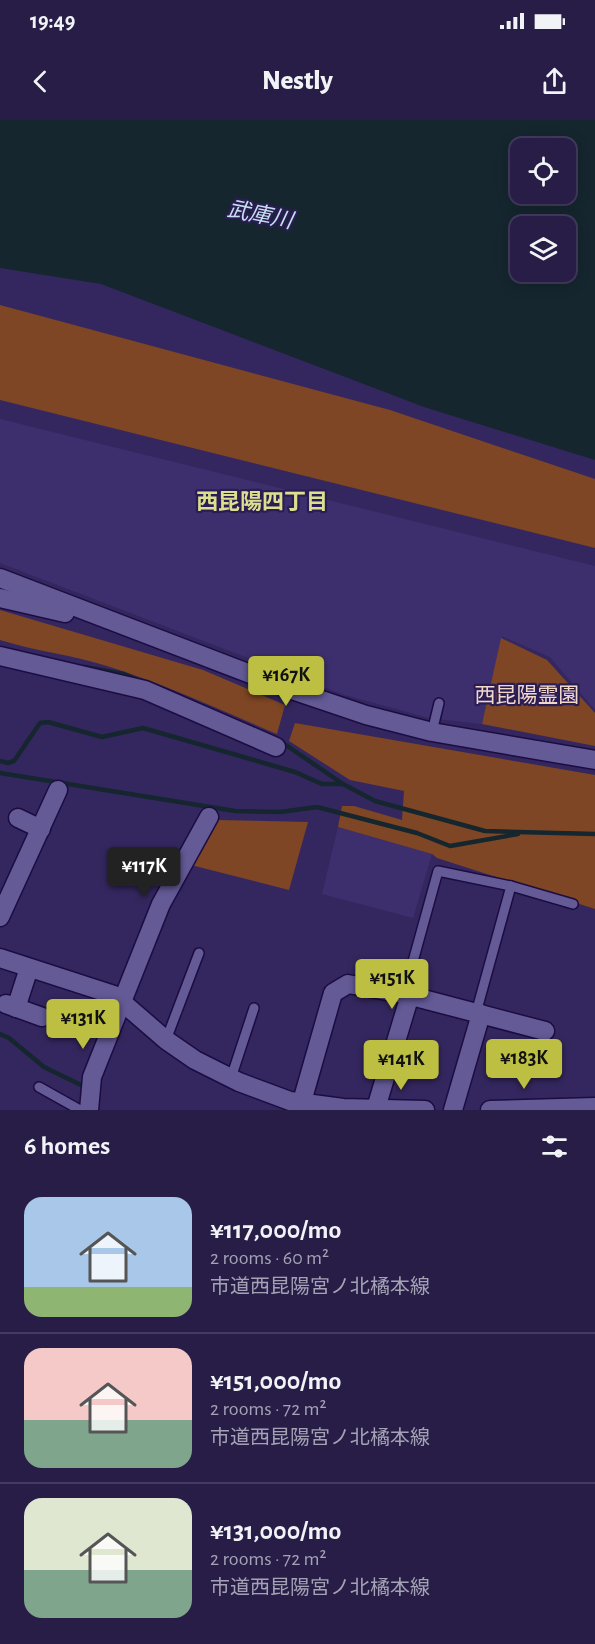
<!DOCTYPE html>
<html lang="en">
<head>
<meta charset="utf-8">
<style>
  body { margin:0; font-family:"Alegreya Sans","Noto Sans JP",sans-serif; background:#2f264e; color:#f1f3f6; height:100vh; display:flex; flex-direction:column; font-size:22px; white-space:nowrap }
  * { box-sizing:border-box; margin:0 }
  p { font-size:20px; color:#a4a2b4 }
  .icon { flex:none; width:33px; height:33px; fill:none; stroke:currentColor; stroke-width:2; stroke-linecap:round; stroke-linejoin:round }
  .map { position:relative; height:990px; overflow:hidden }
  .panel { display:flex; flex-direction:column; background:#271d47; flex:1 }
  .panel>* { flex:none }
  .controls { position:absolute; left:510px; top:18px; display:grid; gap:12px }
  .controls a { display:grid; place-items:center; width:66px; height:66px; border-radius:12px; background:#271d47; box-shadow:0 3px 15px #0003,0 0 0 2px #433b60; font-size:30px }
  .price { position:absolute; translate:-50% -51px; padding:0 14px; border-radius:6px; background:#bdbf43; color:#111; font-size:20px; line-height:39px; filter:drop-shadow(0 2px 3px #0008) }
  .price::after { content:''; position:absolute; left:50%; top:36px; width:18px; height:14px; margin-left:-9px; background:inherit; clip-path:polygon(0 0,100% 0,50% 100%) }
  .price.current { background:#222; color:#fff }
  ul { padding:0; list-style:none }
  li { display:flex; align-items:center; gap:18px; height:150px; padding:0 24px }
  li+li { border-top:2px solid #433b60 }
  li span { display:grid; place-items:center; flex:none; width:168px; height:120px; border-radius:18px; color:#555 }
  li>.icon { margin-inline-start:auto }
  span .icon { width:72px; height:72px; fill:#fffc; stroke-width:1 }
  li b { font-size:26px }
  h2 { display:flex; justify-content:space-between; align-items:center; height:72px; padding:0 24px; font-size:26px }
  .status { display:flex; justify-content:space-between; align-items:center; height:42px; padding:0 30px; background:#271d47; direction:ltr }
  .status svg { height:16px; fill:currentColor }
  header { display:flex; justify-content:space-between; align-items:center; height:78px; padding:0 24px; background:#271d47; font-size:27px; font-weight:800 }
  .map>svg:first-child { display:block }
</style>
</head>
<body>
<div class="status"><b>19:49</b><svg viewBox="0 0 49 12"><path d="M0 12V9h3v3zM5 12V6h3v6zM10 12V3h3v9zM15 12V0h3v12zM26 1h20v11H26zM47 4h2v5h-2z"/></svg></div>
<header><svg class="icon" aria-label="back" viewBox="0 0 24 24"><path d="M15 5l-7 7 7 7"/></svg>Nestly<svg class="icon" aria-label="share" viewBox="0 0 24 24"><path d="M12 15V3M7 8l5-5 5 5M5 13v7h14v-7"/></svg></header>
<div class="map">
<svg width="595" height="990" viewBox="0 0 595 990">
  <rect width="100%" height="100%" fill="#34275f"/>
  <!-- built -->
  <g fill="#3d2f6e">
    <polygon points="0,299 595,446 595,590 550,537 502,516 482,604 429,598 345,575 0,443"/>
    <polygon points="338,707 432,734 413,798 322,774"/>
  </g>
  <!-- green -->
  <g fill="#7e4624">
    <polygon points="0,185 390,290 595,359 595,428 0,280"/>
    <path d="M0 490 203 550 285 585 277 614C220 590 165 564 107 546 72 535 35 531 0 520Z"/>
    <polygon points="501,518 547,540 595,593 595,626 482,604"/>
    <polygon points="295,603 595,655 595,789 437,738 432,734 338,707 342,686 354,686 402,700 404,671 350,660 289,621"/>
    <polygon points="218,700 308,702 289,770 191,745 201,722"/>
  </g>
  <!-- water -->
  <path fill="#15262e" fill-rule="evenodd" d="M0 0H595V340L424 287 101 164 0 148ZM520 28H566V74H520ZM520 106H566V152H520Z"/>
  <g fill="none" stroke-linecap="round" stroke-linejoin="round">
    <!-- stream -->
    <g stroke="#15262e" stroke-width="4.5">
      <polyline points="85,547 124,554 138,560"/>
      <polyline points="280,621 343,664 375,681 485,711 595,714"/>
      <polyline points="0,641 8,643 14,641 40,603 48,602 102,617 143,608 295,652 322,664 343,664"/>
      <polyline points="0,653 235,691 280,692 317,687 417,713 450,726 518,714"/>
      <polyline points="0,914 9,918 44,947 85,967"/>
    </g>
    <!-- lane casing -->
    <g stroke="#1c0c42" stroke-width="12">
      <g id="lane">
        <polyline points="432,612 439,583"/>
        <polyline points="404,874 438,751 511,766 573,784"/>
        <polyline points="476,893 511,766"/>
        <polyline points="166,920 199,833"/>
        <polyline points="231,958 254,888"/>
        <polyline points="39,967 80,990"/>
      </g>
    </g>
    <!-- street casing -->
    <g stroke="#1c0c42" stroke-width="21">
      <g id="street">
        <polyline points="0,458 292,570 366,595 432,612 595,640"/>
        <polyline points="0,478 65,493"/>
        <polyline points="0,536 145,570 276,627"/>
        <polyline points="18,698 41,709"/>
        <polyline points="0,797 58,670"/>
        <polyline points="6,884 42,897"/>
        <polyline points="16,888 29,848"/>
        <polyline points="301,985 333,873 348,864 404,874 545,911"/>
        <polyline points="376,988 410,875"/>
        <polyline points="89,990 92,957 161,784 209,697"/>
        <polyline points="453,990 481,894"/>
      </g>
    </g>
    <!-- secondary casing -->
    <g stroke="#1c0c42" stroke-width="21">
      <g id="secondary">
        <polyline points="0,838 114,875 166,920 195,940 239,962 290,981 343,988 425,990"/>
        <polyline points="490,990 595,987"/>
      </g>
    </g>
    <!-- lane -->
    <use href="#lane" stroke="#635a96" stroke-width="9"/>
    <!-- street -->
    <use href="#street" stroke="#635a96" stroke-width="18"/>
    <!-- secondary -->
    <use href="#secondary" stroke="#635a96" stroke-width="18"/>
  </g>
  <g text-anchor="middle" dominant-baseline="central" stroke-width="4.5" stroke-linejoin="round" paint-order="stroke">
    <!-- park labels -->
    <g font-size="21" fill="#f1d8cb" stroke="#2a1d53">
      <text x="527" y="575">西昆陽霊園</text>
    </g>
    <!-- water labels -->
    <g font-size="22" font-style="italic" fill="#c6e0ee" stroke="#2a1d53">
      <text transform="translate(260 95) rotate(11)">武庫川</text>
    </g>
    <!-- neighbourhood labels -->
    <g font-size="22" font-weight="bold" fill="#dcdf90" stroke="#2a1d53">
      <text x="262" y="382">西昆陽四丁目</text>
    </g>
  </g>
</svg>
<div class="controls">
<a><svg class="icon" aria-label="locate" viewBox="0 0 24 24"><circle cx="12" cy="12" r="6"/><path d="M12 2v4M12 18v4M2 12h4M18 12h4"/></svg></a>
<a><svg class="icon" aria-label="layers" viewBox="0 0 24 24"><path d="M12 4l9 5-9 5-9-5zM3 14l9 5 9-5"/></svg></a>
</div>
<b class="price" style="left:286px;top:587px">¥167K</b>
<b class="price current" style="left:144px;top:778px">¥117K</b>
<b class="price" style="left:392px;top:890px">¥151K</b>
<b class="price" style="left:83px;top:930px">¥131K</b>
<b class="price" style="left:524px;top:970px">¥183K</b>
<b class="price" style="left:401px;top:971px">¥141K</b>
</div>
<section class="panel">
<h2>6 homes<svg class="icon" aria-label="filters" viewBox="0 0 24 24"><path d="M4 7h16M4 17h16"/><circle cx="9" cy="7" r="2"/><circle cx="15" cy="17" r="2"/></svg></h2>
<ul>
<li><span style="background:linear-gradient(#a9c7e8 75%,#8fb573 0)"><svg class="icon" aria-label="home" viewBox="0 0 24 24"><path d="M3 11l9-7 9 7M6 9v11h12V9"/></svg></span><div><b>¥117,000/mo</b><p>2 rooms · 60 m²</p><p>市道西昆陽宮ノ北橘本線</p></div></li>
<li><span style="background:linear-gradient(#f6c9c9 60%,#7fa58c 0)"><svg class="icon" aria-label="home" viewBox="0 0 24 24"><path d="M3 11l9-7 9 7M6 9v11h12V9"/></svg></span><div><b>¥151,000/mo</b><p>2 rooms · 72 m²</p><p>市道西昆陽宮ノ北橘本線</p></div></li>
<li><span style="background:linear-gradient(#dfe7d0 60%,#7fa58c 0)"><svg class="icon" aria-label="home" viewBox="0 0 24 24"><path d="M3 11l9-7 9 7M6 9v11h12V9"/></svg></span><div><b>¥131,000/mo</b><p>2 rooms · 72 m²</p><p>市道西昆陽宮ノ北橘本線</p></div></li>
</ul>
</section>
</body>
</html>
